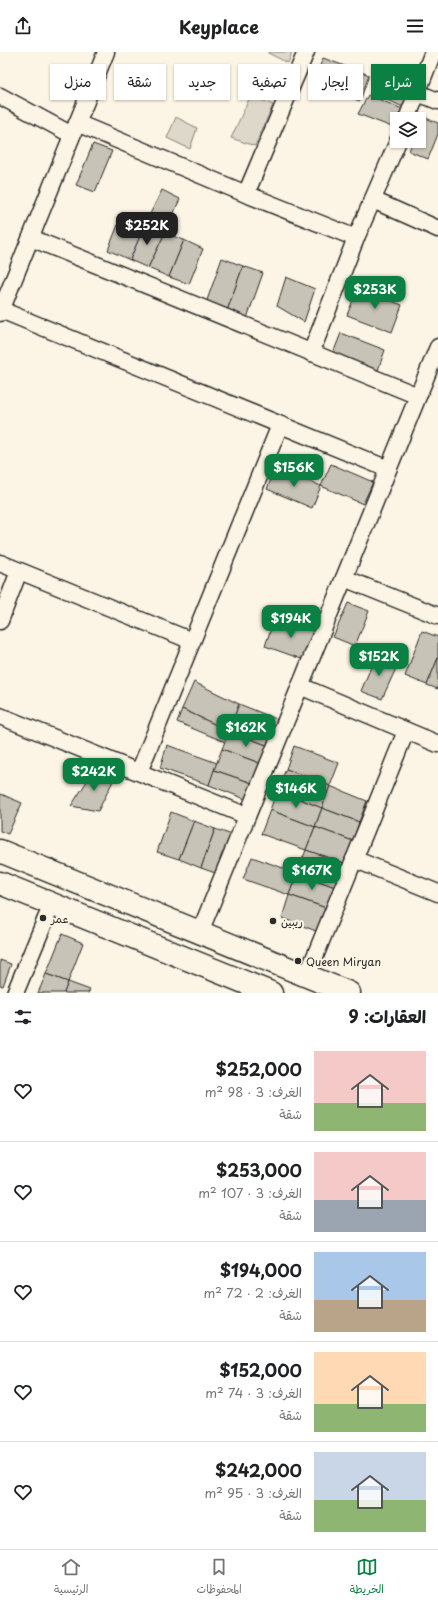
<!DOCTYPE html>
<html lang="ar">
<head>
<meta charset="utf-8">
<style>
  body { margin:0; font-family:"Playpen Sans","Playpen Sans Arabic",sans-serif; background:#f2f2f2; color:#202124; direction:rtl; height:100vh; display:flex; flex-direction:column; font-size:15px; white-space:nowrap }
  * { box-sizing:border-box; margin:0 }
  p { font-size:13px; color:#757577 }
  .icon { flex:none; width:22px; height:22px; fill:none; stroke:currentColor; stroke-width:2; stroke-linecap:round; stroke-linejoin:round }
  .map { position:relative; height:941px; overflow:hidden; direction:ltr }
  .panel { display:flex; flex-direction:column; background:#fff; flex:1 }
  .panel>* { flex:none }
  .guide { position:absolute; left:12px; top:12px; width:414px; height:36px; direction:rtl; display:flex; gap:8px }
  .fabs { position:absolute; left:390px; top:60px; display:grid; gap:8px }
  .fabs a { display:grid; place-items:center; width:36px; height:36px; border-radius:0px; background:#fff; box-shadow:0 1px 3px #0004; font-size:20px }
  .price { position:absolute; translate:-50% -34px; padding:0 9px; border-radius:8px; background:#0b8043; color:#fff; font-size:13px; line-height:26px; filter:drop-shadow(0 1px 2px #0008) }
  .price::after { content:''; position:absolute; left:50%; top:24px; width:12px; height:9px; margin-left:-6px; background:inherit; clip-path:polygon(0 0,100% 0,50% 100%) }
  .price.active { background:#222; color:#fff }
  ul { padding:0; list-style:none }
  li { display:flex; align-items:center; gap:12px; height:100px; padding:0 12px }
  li+li { border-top:1px solid #e0e0e0 }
  li span { display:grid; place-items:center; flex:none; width:112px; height:80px; border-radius:0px; color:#555 }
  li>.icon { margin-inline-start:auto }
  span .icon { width:48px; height:48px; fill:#fffc; stroke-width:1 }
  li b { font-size:17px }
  h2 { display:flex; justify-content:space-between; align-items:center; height:48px; padding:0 12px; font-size:17px }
  .tag { padding:0 14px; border-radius:0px; background:#fff; box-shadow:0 1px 3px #0004; font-size:14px; line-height:36px }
  .tag.active { background:#0b8043; color:#fff }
  header { display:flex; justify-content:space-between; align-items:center; height:52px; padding:0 12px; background:#fff; font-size:18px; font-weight:700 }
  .tab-bar { display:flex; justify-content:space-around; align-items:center; height:56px; border-top:1px solid #e0e0e0; background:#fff; font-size:11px; color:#757577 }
  .tab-bar a { display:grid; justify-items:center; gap:2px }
  .tab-bar .active { color:#0b8043 }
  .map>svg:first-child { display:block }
</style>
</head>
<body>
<header><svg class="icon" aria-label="menu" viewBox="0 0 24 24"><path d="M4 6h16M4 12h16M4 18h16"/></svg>Keyplace<svg class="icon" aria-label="share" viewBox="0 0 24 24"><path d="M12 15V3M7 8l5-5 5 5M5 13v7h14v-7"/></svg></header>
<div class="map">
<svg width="438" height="941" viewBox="0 0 438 941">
  <rect width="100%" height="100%" fill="#fcf5e5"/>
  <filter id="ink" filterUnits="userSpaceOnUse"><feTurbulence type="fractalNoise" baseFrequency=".025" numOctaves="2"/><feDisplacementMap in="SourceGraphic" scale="8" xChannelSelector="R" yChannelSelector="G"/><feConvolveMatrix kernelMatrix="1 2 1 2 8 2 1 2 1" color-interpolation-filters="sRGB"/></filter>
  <g filter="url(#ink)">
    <!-- green -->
    <g fill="#ded8ca" stroke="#84827a">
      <polygon points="268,0 292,0 288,11 268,1"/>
      <polygon points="251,43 273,53 255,94 231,86"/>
      <polygon points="176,65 197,76 190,97 167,86"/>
    </g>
    <!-- building -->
    <g fill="#c8c3b7" stroke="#2b2b2b">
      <polygon points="323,6 369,23 360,49 313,32"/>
      <polygon points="379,25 412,38 408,57 371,41"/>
      <polygon points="368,43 405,58 403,67 397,67 397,77 358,62"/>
      <polygon points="423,65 438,71 438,82 428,107 409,99 413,89 419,89 419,74"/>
      <polygon points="93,92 112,99 95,140 76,133"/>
      <polygon points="162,138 180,147 165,181 145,172"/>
      <polygon points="123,160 145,172 130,208 108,198"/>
      <polygon points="145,172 165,181 148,216 130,208"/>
      <polygon points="165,181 184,188 169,225 148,216"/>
      <polygon points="184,188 203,197 189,232 169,225"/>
      <polygon points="222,206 243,214 227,259 206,251"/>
      <polygon points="243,214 263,221 247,266 227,259"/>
      <polygon points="286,225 315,237 304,270 277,254"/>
      <polygon points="358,236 402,253 392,280 347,263"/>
      <polygon points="341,281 385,298 377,321 332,304"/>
      <polygon points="331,412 373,430 363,452 321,434"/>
      <polygon points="276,415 321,434 312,456 267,437"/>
      <polygon points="348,551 369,559 355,594 333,585"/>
      <polygon points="275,565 317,581 307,609 265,594"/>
      <polygon points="422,579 438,585 438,606 427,633 405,624"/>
      <polygon points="376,603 398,612 382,647 361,639"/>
      <polygon points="438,606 438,637 427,633"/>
      <polygon points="194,630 239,652 229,679 182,657"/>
      <polygon points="239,652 279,668 269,694 229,679"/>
      <polygon points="182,657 229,679 225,690 177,670"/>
      <polygon points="229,679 269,694 262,712 222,697"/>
      <polygon points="167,693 217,711 209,733 160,716"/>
      <polygon points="294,694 339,711 330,734 286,717"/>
      <polygon points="222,697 262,712 255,732 214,718"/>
      <polygon points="286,717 330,734 322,756 277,738"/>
      <polygon points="214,718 255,732 248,748 209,733"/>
      <polygon points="93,720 114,727 98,759 71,754"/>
      <polygon points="330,734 367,749 359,770 322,756"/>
      <polygon points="277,738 322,756 315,775 270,758"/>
      <polygon points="1,742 22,751 8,782 0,779 0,745"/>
      <polygon points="322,756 359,770 353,789 315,775"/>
      <polygon points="270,758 315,775 306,798 261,782"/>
      <polygon points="171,760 194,769 179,807 157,800"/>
      <polygon points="194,769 215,777 201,816 179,807"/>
      <polygon points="315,775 353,789 344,811 306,798"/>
      <polygon points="215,777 235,784 221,823 201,816"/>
      <polygon points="306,798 344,811 335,835 297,821"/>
      <polygon points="252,805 297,821 289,843 243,827"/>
      <polygon points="297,821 335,835 326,856 289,843"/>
      <polygon points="289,843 326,856 316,879 282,866"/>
      <polygon points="62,882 83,891 68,930 46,922"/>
      <polygon points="0,908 11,912 3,934 0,933"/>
      <polygon points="46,922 68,930 64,941 38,941"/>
      <polygon points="68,930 90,938 88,941 64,941"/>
    </g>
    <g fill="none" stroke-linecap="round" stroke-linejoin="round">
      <!-- street casing -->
      <g stroke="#2b2b2b" stroke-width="19">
        <g id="street">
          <polyline points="418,41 438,49"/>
          <polyline points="0,44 72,83"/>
          <polyline points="407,67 433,0"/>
          <polyline points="77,71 246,142 356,186"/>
          <polyline points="246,142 306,0"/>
          <polyline points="373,148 438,177"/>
          <polyline points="31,186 418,344"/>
          <polyline points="1,258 388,417"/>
          <polyline points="0,261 106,0"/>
          <polyline points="311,301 356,186 398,89"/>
          <polyline points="0,511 192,589"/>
          <polyline points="344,526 438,564"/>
          <polyline points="0,569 19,519"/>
          <polyline points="300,634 438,692"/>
          <polyline points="0,664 247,764"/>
          <polyline points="139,720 280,373"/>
          <polyline points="354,807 438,841"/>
          <polyline points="200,880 438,295"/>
          <polyline points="307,924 406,679"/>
          <polyline points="15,941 52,852"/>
        </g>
      </g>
      <!-- secondary casing -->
      <g stroke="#2b2b2b" stroke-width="25">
        <g id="secondary">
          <polyline points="0,799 349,941"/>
          <polyline points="0,831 271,941"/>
        </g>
      </g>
      <!-- street -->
      <use href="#street" stroke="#fcf5e5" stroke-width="16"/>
      <!-- secondary -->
      <use href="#secondary" stroke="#fcf5e5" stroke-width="22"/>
    </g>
  </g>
  <!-- markers -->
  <g fill="#2b2b2b" stroke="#fcf5e5" stroke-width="1.5">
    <circle cx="43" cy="866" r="4"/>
    <circle cx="273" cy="869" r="4"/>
    <circle cx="298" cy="909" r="4"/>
  </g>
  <g text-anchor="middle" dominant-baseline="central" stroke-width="4" stroke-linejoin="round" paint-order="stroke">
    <!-- poi labels -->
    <g font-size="11" fill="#2b2b2b" stroke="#fcf5e5" text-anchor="start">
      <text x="51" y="866">عمر</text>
      <text x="281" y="869">ريبين</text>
      <text x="306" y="909">Queen Miryan</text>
    </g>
  </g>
</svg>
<div class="fabs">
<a><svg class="icon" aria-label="layers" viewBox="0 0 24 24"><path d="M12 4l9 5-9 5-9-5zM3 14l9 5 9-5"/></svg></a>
</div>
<b class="price active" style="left:147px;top:194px">$252K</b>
<b class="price" style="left:375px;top:258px">$253K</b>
<b class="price" style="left:294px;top:436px">$156K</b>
<b class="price" style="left:291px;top:587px">$194K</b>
<b class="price" style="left:379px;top:625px">$152K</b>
<b class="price" style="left:246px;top:696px">$162K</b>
<b class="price" style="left:94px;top:740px">$242K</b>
<b class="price" style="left:296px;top:757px">$146K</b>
<b class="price" style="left:312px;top:839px">$167K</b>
<div class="guide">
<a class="tag active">شراء</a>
<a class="tag">إيجار</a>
<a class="tag">تصفية</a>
<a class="tag">جديد</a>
<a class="tag">شقة</a>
<a class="tag">منزل</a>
</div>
</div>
<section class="panel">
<h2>العقارات: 9<svg class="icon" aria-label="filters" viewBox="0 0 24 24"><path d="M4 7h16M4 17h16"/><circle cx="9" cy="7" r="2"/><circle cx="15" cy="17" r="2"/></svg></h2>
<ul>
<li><span style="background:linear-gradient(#f6c9c9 65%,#8fb573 0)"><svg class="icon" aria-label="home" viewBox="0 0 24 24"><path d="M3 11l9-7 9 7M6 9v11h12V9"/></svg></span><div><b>$252,000</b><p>الغرف: 3 · 98 m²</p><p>شقة</p></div><svg class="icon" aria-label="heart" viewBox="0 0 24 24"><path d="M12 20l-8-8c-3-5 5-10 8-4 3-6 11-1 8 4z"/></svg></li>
<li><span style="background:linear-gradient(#f6c9c9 60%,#9aa5b1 0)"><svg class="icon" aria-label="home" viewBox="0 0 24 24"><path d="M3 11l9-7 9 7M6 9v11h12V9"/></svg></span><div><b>$253,000</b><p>الغرف: 3 · 107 m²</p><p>شقة</p></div><svg class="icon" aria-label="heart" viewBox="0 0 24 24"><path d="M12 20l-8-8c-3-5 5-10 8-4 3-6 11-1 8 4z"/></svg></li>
<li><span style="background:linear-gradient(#a9c7e8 60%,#b9a48a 0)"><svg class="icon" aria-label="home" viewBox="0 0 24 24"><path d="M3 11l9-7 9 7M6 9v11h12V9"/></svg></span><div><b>$194,000</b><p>الغرف: 2 · 72 m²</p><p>شقة</p></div><svg class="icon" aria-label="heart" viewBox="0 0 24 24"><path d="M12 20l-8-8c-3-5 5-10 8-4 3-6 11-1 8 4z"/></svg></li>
<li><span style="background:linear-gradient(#ffd9b3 65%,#8fb573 0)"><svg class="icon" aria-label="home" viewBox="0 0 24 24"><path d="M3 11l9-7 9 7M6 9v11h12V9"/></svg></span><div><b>$152,000</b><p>الغرف: 3 · 74 m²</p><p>شقة</p></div><svg class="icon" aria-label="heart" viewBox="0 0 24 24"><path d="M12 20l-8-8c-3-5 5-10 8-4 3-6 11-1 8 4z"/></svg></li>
<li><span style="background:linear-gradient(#c9d6e8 60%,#8fb573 0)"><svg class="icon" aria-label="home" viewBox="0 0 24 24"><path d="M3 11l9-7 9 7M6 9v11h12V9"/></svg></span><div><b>$242,000</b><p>الغرف: 3 · 95 m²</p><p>شقة</p></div><svg class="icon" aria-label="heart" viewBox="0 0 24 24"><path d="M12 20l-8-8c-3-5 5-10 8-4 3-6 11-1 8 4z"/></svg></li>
</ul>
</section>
<nav class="tab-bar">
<a class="active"><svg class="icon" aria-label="map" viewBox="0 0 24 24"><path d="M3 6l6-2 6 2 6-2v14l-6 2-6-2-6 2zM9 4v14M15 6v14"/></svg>الخريطة</a>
<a><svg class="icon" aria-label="saved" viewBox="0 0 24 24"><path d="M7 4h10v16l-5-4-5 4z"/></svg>المحفوظات</a>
<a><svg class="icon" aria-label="home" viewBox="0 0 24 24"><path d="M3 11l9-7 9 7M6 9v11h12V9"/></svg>الرئيسية</a>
</nav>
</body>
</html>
